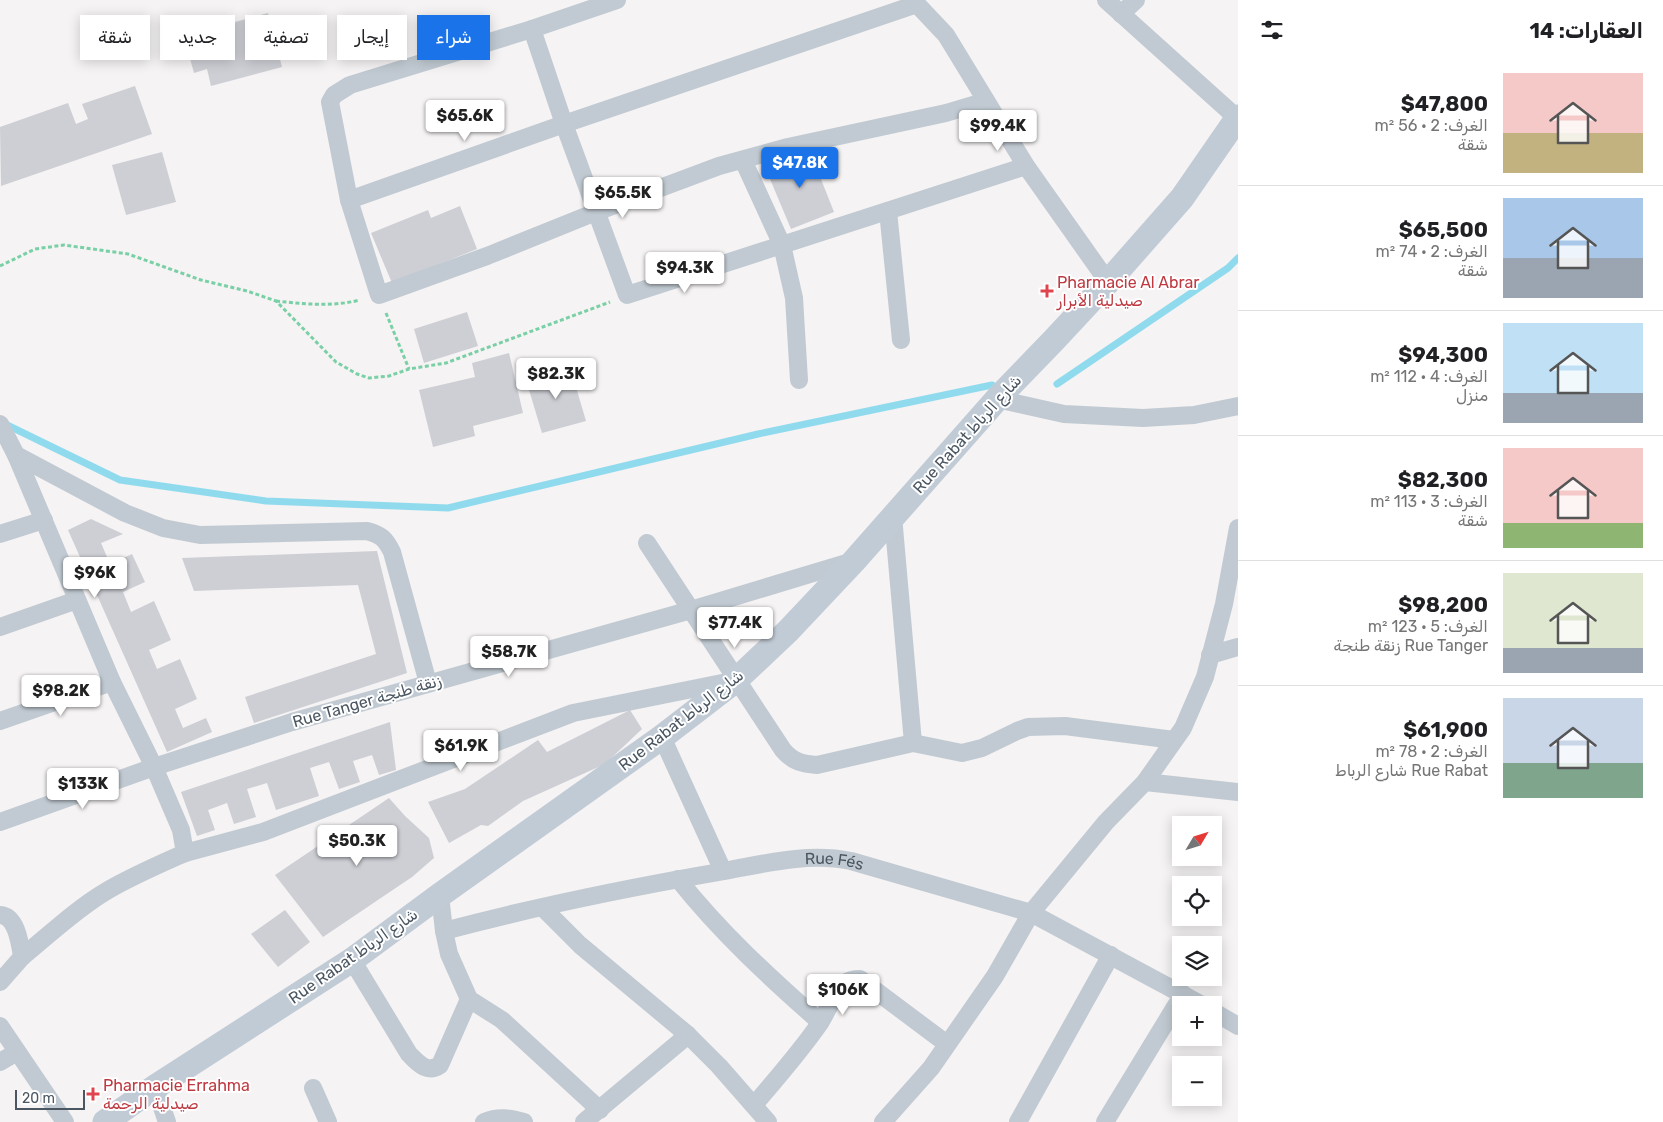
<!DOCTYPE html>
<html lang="ar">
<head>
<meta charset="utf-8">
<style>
  body { margin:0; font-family:Rubik,Vazirmatn,sans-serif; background:#f2f2f2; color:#202124; direction:rtl; height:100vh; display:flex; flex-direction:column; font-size:19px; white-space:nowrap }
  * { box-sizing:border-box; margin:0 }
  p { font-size:16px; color:#757577 }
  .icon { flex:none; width:28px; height:28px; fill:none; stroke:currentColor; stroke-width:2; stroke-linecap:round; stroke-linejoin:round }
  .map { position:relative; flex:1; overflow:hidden; direction:ltr }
  .side { display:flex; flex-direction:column; background:#fff; width:425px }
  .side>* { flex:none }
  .banner { position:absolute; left:15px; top:15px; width:475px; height:45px; direction:rtl; display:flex; gap:10px }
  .needle { width:32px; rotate:52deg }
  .tools { position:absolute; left:1172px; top:816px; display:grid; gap:10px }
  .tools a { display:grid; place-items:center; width:50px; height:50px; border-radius:0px; background:#fff; box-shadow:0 2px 12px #0003; font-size:25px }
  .scale { position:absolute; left:15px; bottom:12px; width:70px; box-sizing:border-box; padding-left:5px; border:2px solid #4a5661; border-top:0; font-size:14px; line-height:18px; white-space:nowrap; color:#4a5661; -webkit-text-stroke:4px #fff; paint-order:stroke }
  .price { position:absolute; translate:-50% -42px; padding:0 11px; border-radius:5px; background:#fff; color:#222; font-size:16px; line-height:32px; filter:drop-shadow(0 1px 2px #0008) }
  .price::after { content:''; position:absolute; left:50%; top:30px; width:15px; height:11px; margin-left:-8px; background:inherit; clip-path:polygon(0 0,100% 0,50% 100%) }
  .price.current { background:#1a73e8; color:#fff }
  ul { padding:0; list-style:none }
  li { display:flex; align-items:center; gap:15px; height:125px; padding:0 20px }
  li+li { border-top:1px solid #e0e0e0 }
  li span { display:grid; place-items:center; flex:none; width:140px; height:100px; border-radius:0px; color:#555 }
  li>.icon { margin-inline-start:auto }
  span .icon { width:60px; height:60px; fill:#fffc; stroke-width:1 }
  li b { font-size:21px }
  h2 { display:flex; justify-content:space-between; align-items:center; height:60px; padding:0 20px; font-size:21px }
  .tag { padding:0 18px; border-radius:0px; background:#fff; box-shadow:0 2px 12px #0003; font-size:18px; line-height:45px }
  .tag.current { background:#1a73e8; color:#fff }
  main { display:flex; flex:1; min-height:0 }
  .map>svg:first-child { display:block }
</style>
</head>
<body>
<main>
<section class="side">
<h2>العقارات: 14<svg class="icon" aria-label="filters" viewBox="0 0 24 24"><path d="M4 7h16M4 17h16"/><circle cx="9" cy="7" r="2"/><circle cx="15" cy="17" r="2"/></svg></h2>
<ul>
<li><span style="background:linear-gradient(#f6c9c9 60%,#c2b280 0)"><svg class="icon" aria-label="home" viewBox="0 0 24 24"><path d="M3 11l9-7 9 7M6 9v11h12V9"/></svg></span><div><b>$47,800</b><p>الغرف: 2 · 56 m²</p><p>شقة</p></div></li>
<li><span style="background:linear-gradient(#a9c7e8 60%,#9aa5b1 0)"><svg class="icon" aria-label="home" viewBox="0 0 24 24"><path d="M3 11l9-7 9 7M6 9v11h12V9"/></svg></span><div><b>$65,500</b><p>الغرف: 2 · 74 m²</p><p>شقة</p></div></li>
<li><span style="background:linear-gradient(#bfe0f5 70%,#9aa5b1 0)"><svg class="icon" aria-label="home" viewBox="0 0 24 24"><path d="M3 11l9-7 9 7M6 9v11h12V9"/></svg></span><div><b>$94,300</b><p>الغرف: 4 · 112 m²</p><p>منزل</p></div></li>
<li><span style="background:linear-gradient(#f6c9c9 75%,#8fb573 0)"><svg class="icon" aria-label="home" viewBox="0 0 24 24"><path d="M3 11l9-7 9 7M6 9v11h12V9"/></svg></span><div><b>$82,300</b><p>الغرف: 3 · 113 m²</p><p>شقة</p></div></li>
<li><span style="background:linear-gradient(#dfe7d0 75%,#9aa5b1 0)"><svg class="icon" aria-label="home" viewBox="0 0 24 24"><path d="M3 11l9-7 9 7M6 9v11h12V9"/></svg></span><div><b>$98,200</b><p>الغرف: 5 · 123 m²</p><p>Rue Tanger زنقة طنجة</p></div></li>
<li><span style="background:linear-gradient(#c9d6e8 65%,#7fa58c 0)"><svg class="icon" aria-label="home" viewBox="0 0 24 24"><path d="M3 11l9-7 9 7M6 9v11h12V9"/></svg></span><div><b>$61,900</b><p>الغرف: 2 · 78 m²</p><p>Rue Rabat شارع الرباط</p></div></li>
</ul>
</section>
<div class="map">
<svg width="1238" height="1122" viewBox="0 0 1238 1122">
  <rect width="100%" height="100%" fill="#f5f3f3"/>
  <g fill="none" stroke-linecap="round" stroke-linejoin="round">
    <!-- stream -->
    <g stroke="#90daee" stroke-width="7">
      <polyline points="1057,384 1228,268 1238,258"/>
      <polyline points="5,424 120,480 266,501 448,508 758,434 992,385"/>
    </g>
  </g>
  <!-- building -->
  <g fill="#cdcfd5">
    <polygon points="268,13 282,67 211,86 207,69 194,73 181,26 211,18 213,28"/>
    <polygon points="135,86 152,134 1,186 0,127 68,103 76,124 88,119 82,104"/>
    <polygon points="809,149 834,212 791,229 765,167"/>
    <polygon points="162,152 176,202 126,215 112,165"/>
    <polygon points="460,206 477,249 392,283 371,233 428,210 431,218"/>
    <polygon points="467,312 478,346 424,363 414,329"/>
    <polygon points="509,353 523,413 473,426 475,436 433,447 419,390 475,377 472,363"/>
    <polygon points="570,367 586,421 542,433 526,380"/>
    <polygon points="91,519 123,534 101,543 110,564 132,554 145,582 123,592 131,612 154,601 171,640 149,650 157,669 180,659 197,699 175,709 183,728 206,718 212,732 167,752 68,530"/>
    <polygon points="377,551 407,673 254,723 245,697 376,654 358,585 194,591 182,558"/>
    <polygon points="630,710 642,729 605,764 523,801 488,826 481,825 449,843 428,802 465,789 538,740 547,752"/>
    <polygon points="390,722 396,770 379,775 372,755 353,761 360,782 339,789 329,762 310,768 319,796 276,810 267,783 247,789 256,817 234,824 227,803 208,810 215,830 197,836 181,792"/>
    <polygon points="389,798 405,816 429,838 434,858 412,877 323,937 275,875"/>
    <polygon points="285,910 310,942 278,967 251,934"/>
  </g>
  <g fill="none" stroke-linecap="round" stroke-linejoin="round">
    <!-- path -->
    <g stroke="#7ad0a6" stroke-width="3" stroke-dasharray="4 2.5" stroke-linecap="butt">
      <polyline points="0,266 35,249 64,245 128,254 201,280 247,291 276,301 336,362 357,374 369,378 389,376 409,369 446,363 610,302"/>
      <path d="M276 301C304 304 332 307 360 300"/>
      <polyline points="386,313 409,369"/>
    </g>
    <!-- street -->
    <g stroke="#c1cad2" stroke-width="18">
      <polyline points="617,0 532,29 350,85 334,95 330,102 349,200 564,124 917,4"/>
      <polyline points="913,0 946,35 1026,166 1108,282"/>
      <polyline points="1106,0 1237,118"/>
      <polyline points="1121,14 1136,0"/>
      <polyline points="532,29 564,124 627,295 1026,166"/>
      <polyline points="743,160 782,245 794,298 799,380"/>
      <polyline points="349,200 379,295 487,256 596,212 719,166 788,147 946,113 986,101"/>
      <polyline points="888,211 901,340"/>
      <polyline points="997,399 1064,414 1143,418 1194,415 1238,406"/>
      <path d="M0 424 16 455 112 682 154 767 181 830 185 853C158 865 130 877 105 892 75 910 49 935 22 957"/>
      <path d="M16 455 125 513 163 528 200 535 367 531C381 535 385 538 392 552L428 683"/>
      <polyline points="893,516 913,743"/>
      <polyline points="0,534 44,520"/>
      <path d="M647 543 783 750C793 762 803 764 817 765L913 743 962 753 982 748 1017 731 1028 727 1065 726 1174 740"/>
      <polyline points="0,627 77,600"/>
      <polyline points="1210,655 1238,647"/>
      <polyline points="0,721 112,682"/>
      <polyline points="662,737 723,871"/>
      <polyline points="1145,782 1238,792"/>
      <polyline points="0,822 154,767 292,722 691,610 853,561"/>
      <polyline points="185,853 263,832 573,713 732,681"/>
      <path d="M678 879C720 932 770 978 820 1022"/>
      <polyline points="440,895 444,931 449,954 469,999 502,1020 600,1110"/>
      <polyline points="543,908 580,945 688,1035 719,1066 768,1122"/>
      <path d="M0 915C17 916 20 944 22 957L0 982"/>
      <path id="s1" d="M444 931C534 907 627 888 719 872 763 864 807 852 851 861L1031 913 1202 1005"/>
      <path d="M352 960 409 1054C418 1063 427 1074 440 1065L469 999"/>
      <polyline points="1214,1012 1238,1026"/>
      <polyline points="0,1026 65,1122"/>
      <polyline points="0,1062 17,1052"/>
      <polyline points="155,1087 167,1122"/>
      <polyline points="313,1088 328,1122"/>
      <path d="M754 1105C777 1078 800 1052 820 1023 828 1010 834 993 845 983 849 980 854 979 860 979L947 1044"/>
      <path d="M484 1122C499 1116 509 1118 524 1122"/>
      <polyline points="584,1122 688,1035"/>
      <polyline points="883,1122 931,1068 995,976 1031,913 1106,822 1145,782 1183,728 1205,677 1224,604 1238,528"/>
      <polyline points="1018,1122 1111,955"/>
      <polyline points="1105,1122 1183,994"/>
    </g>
    <!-- secondary -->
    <polyline stroke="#c1cbd6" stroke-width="25" points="105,1122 155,1087 352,960 440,895 662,737 736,680 788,631 854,561 997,399 1054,340 1108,282 1182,198 1238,117"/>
  </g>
  <!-- markers -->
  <g fill="#e0444e" stroke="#fff" stroke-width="2">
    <path d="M1044.5 283.5h5v5h5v5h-5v5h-5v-5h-5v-5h5z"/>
    <path d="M90.5 1086.5h5v5h5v5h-5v5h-5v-5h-5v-5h5z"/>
  </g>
  <g text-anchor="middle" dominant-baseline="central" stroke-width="4" stroke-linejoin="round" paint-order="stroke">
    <!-- health labels -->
    <g font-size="16" fill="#be3a42" stroke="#fff" text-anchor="start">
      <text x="1057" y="282">Pharmacie Al Abrar<tspan x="1057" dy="18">صيدلية الأبرار</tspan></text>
      <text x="103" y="1085">Pharmacie Errahma<tspan x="103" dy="18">صيدلية الرحمة</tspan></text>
    </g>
    <!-- street labels -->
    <g font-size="16" fill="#4a5661" stroke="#fff">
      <text transform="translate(967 434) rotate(-48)">Rue Rabat شارع الرباط</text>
      <text transform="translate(367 701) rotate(-16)">Rue Tanger زنقة طنجة</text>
      <text transform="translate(681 720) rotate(-38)">Rue Rabat شارع الرباط</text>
      <text stroke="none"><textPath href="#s1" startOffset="398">Rue Fés</textPath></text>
      <text transform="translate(353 956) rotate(-35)">Rue Rabat شارع الرباط</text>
    </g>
  </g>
</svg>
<div class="tools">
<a><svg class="needle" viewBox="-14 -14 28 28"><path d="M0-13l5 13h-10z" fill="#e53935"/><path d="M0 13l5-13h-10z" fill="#757577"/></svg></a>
<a><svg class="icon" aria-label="locate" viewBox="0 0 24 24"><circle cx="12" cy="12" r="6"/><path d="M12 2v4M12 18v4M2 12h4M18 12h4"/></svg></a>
<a><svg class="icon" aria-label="layers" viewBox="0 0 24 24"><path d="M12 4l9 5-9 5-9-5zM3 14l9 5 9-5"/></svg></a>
<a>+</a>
<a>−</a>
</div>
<div class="scale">20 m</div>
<b class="price" style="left:465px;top:142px">$65.6K</b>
<b class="price" style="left:998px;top:152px">$99.4K</b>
<b class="price current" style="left:800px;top:189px">$47.8K</b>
<b class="price" style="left:623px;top:219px">$65.5K</b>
<b class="price" style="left:685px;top:294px">$94.3K</b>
<b class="price" style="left:556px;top:400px">$82.3K</b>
<b class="price" style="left:95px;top:599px">$96K</b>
<b class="price" style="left:735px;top:649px">$77.4K</b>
<b class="price" style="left:509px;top:678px">$58.7K</b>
<b class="price" style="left:61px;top:717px">$98.2K</b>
<b class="price" style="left:461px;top:772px">$61.9K</b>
<b class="price" style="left:83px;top:810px">$133K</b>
<b class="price" style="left:357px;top:867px">$50.3K</b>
<b class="price" style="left:843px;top:1016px">$106K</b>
<div class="banner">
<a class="tag current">شراء</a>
<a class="tag">إيجار</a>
<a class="tag">تصفية</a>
<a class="tag">جديد</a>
<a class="tag">شقة</a>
</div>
</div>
</main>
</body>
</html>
